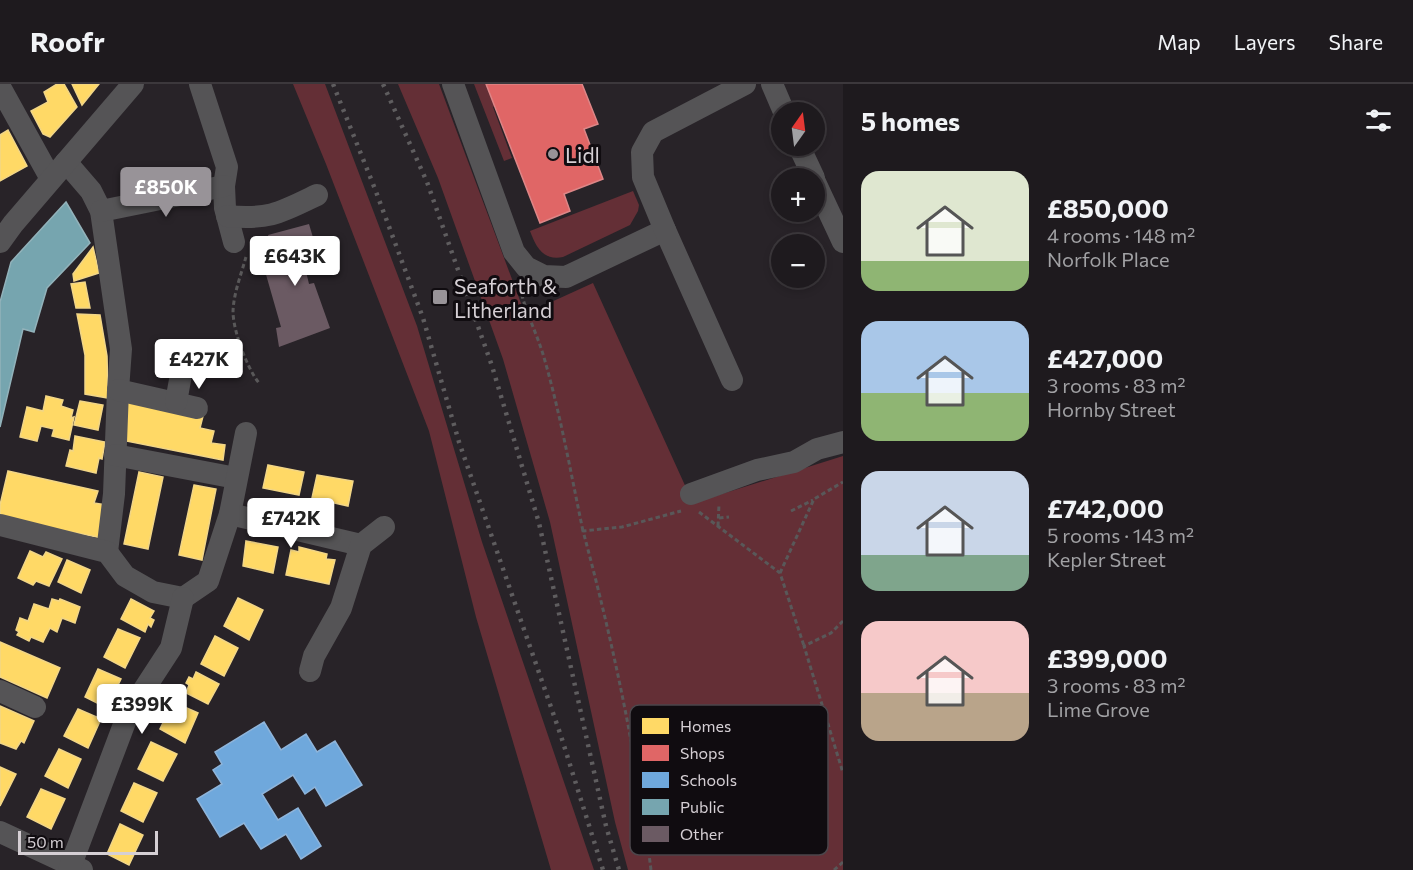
<!DOCTYPE html>
<html lang="en">
<head>
<meta charset="utf-8">
<style>
  body { margin:0; font-family:Commissioner,sans-serif; background:#2b272b; color:#f1f3f6; height:100vh; display:flex; flex-direction:column; font-size:22px; white-space:nowrap }
  * { box-sizing:border-box; margin:0 }
  p { font-size:20px; color:#a1a1a4 }
  .icon { flex:none; width:33px; height:33px; fill:none; stroke:currentColor; stroke-width:2; stroke-linecap:round; stroke-linejoin:round }
  .map { position:relative; flex:1; overflow:hidden }
  .sheet { display:flex; flex-direction:column; background:#1e1a1e; width:570px }
  .sheet>* { flex:none }
  .needle { width:39px; rotate:14deg }
  .fabs { position:absolute; left:771px; top:18px; display:grid; gap:12px }
  .fabs a { display:grid; place-items:center; width:54px; height:54px; border-radius:50%; background:#1e1a1e; box-shadow:0 3px 9px #0003,0 0 0 2px #3c383c; font-size:30px }
  .scale { position:absolute; left:18px; bottom:15px; width:140px; box-sizing:border-box; padding-left:6px; border:3px solid #d5cfd4; border-top:0; font-size:16px; line-height:21px; white-space:nowrap; color:#d5cfd4; -webkit-text-stroke:4px #100c10; paint-order:stroke }
  .price { position:absolute; translate:-50% -51px; padding:0 14px; border-radius:6px; background:#fff; color:#222; font-size:20px; line-height:39px; filter:drop-shadow(0 2px 3px #0008) }
  .price::after { content:''; position:absolute; left:50%; top:36px; width:18px; height:14px; margin-left:-9px; background:inherit; clip-path:polygon(0 0,100% 0,50% 100%) }
  .price.active { background:#989398; color:#fff }
  ul { padding:0; list-style:none }
  li { display:flex; align-items:center; gap:18px; height:150px; padding:0 18px }
  li span { display:grid; place-items:center; flex:none; width:168px; height:120px; border-radius:18px; color:#555 }
  li>.icon { margin-inline-start:auto }
  span .icon { width:72px; height:72px; fill:#fffc; stroke-width:1 }
  li b { font-size:26px }
  h2 { display:flex; justify-content:space-between; align-items:center; height:72px; padding:0 18px; font-size:26px }
  header { display:flex; align-items:center; gap:36px; box-sizing:border-box; height:84px; padding:0 30px; background:#1e1a1e; border-bottom:2px solid #3c383c }
  header strong { font-size:28px }
  nav { display:flex; gap:33px; margin-inline-start:auto; font-size:21px }
  main { display:flex; flex:1; min-height:0 }
  .map>svg:first-child { display:block }
</style>
</head>
<body>
<header>
<strong>Roofr</strong>
<nav><a>Map</a><a>Layers</a><a>Share</a></nav>
</header>
<main>
<div class="map">
<svg width="843" height="786" viewBox="0 0 843 786">
  <rect width="100%" height="100%" fill="#282328"/>
  <!-- green -->
  <g fill="#642f36">
    <polygon points="293,0 325,0 417,242 482,458 594,786 551,786 476,533 429,347 326,80"/>
    <polygon points="398,0 439,0 525,230 593,199 693,419 843,372 843,786 628,786 615,738 550,438 503,275 438,94"/>
    <polygon points="474,0 486,0 495,22 493,23 512,74 504,77"/>
    <path d="M633 107 639 121 638 127 630 141 563 173C543 177 536 163 530 147Z"/>
  </g>
  <!-- homes -->
  <g fill="#ffd966" stroke="#f2d687" stroke-width="1.5">
    <polygon points="57,0 64,0 77,23 50,53 43,50 31,27 48,18 44,8"/>
    <polygon points="72,0 99,0 82,21"/>
    <polygon points="8,46 27,82 0,97 0,51"/>
    <polygon points="93,163 99,189 74,197 73,190"/>
    <polygon points="85,198 90,224 76,224 71,200"/>
    <polygon points="77,230 100,231 107,272 108,314 85,310 85,271"/>
    <polygon points="46,312 63,316 61,322 73,326 71,334 74,333 69,356 52,352 54,345 41,342 37,357 20,353 27,323 43,327"/>
    <polygon points="80,317 103,321 98,346 74,341"/>
    <polygon points="127,317 203,332 200,344 214,347 211,359 225,361 223,376 126,357"/>
    <polygon points="75,352 105,358 102,375 99,374 96,389 66,382 70,366 73,367"/>
    <polygon points="268,381 304,388 299,411 263,404"/>
    <polygon points="8,387 98,407 94,419 106,421 103,454 0,435 0,421"/>
    <polygon points="139,388 163,393 148,465 124,460"/>
    <polygon points="317,391 353,397 348,422 312,414"/>
    <polygon points="194,401 216,405 202,476 179,471"/>
    <polygon points="246,457 278,463 273,489 243,482"/>
    <polygon points="299,463 327,470 326,475 335,476 329,500 286,491 291,466 299,468"/>
    <polygon points="30,467 43,473 46,468 62,475 49,502 36,497 33,501 18,494"/>
    <polygon points="67,476 90,486 81,509 58,498"/>
    <polygon points="238,514 263,526 249,556 224,542"/>
    <polygon points="52,515 59,517 60,515 80,523 75,539 62,534 57,548 50,544 43,558 31,553 29,557 17,551 19,548 16,546 20,534 28,537 34,520 49,525"/>
    <polygon points="131,515 154,527 150,534 154,536 151,543 148,540 145,548 121,535"/>
    <polygon points="118,545 140,554 125,584 104,573"/>
    <polygon points="215,552 238,564 224,592 201,580"/>
    <polygon points="0,558 60,584 47,614 0,593"/>
    <polygon points="98,585 121,595 107,624 85,613"/>
    <polygon points="196,588 219,600 208,620 186,609 189,601 186,599 189,593 193,595"/>
    <polygon points="173,618 198,629 185,659 160,645"/>
    <polygon points="0,622 34,637 24,659 21,657 16,665 0,659"/>
    <polygon points="78,625 101,635 88,664 64,652"/>
    <polygon points="151,658 177,670 163,697 138,685"/>
    <polygon points="59,665 81,675 68,704 45,692"/>
    <polygon points="0,683 16,690 0,722"/>
    <polygon points="134,699 157,709 143,738 121,727"/>
    <polygon points="41,705 65,715 51,745 27,733"/>
    <polygon points="120,740 143,751 129,781 107,770"/>
  </g>
  <!-- shops -->
  <polygon fill="#e06666" stroke="#dd8687" stroke-width="1.5" points="486,0 582,0 598,40 584,45 603,95 564,110 570,127 540,139"/>
  <!-- schools -->
  <polygon fill="#6fa8dc" stroke="#8eb4da" stroke-width="1.5" points="264,638 281,666 306,650 317,668 335,657 362,701 326,722 315,703 305,710 293,691 262,710 278,736 298,724 321,762 301,775 286,750 261,765 244,739 220,753 197,715 222,700 213,686 222,680 215,668"/>
  <!-- public -->
  <polygon fill="#76a5af" stroke="#92b2ba" stroke-width="1.5" points="66,118 90,159 47,204 34,248 23,245 0,343 0,218 11,178"/>
  <!-- building -->
  <polygon fill="#6b5a63" points="309,140 317,167 303,175 309,200 314,199 330,244 279,263 276,244 281,243 265,187 278,179 268,151"/>
  <g fill="none" stroke-linecap="round" stroke-linejoin="round">
    <!-- path -->
    <g stroke="#595859" stroke-width="3" stroke-dasharray="4.5 3" stroke-linecap="butt">
      <path d="M246 173C241 191 233 211 233 229 234 249 247 284 259 299"/>
      <path d="M520 203C525 228 538 251 545 277 561 333 571 390 583 447"/>
      <polyline points="791,427 813,416"/>
      <polyline points="699,428 780,489 804,562"/>
      <polyline points="719,434 729,433"/>
      <polyline points="718,442 719,420"/>
      <polyline points="780,489 814,415 843,398"/>
      <polyline points="843,537 831,549 804,562 843,689"/>
      <path d="M651 786C637 672 613 558 583 447L622 443 681 427"/>
      <polyline points="834,786 843,778"/>
    </g>
    <!-- minor -->
    <g stroke="#555456" stroke-width="22">
      <polyline points="200,0 227,83 224,102 225,124 234,158"/>
      <polyline points="453,0 514,168 526,183 544,192 566,193 665,146"/>
      <polyline points="772,0 784,28"/>
      <polyline points="0,3 51,95"/>
      <polyline points="799,62 814,94"/>
      <polyline points="66,78 91,107 101,127 121,265 118,306 114,410 107,468"/>
      <polyline points="814,96 843,158"/>
      <polyline points="101,127 224,102"/>
      <path d="M227 132C269 136 280 129 317 111"/>
      <polyline points="0,158 13,140 133,0"/>
      <polyline points="732,296 665,146 643,93 642,68 653,48 745,0"/>
      <polyline points="118,306 197,324"/>
      <polyline points="176,318 182,285"/>
      <polyline points="115,371 236,394"/>
      <polyline points="691,410 757,386 794,378 817,365 843,358"/>
      <polyline points="230,430 361,461"/>
      <polyline points="0,441 107,468 125,492 153,508 183,514"/>
      <polyline points="183,514 208,497 230,430 246,349"/>
      <polyline points="310,587 314,572 341,524 361,461 384,443"/>
      <polyline points="0,607 35,623"/>
      <polyline points="0,748 82,786"/>
      <polyline points="69,786 128,630 171,564 183,514"/>
    </g>
    <!-- rail -->
    <g stroke="#5f5d5f" stroke-width="4.5" stroke-dasharray="3 6" stroke-linecap="butt">
      <polyline points="333,0 375,105 423,234 459,358 561,652 603,786"/>
      <polyline points="383,0 427,98 492,282 539,439 606,742 619,786"/>
    </g>
  </g>
  <!-- markers -->
  <g fill="#989398" stroke="#100c10" stroke-width="2">
    <circle cx="553" cy="70" r="6"/>
    <rect x="432" y="205" width="16" height="16" rx="3"/>
  </g>
  <g text-anchor="middle" dominant-baseline="central" stroke-width="6" stroke-linejoin="round" paint-order="stroke">
    <!-- poi labels -->
    <g font-size="21" fill="#d5cfd4" stroke="#100c10" text-anchor="start">
      <text x="565" y="70">Lidl</text>
      <text x="454" y="201">Seaforth &amp;<tspan x="454" dy="24">Litherland</tspan></text>
    </g>
  </g>
  <!-- legend -->
  <rect x="630" y="621" width="198" height="150" rx="9" fill="#100c10" stroke="#4b464b" stroke-width="1.5"/>
  <rect x="642" y="634" width="27" height="16" fill="#ffd966"/>
  <rect x="642" y="661" width="27" height="16" fill="#e06666"/>
  <rect x="642" y="688" width="27" height="16" fill="#6fa8dc"/>
  <rect x="642" y="715" width="27" height="16" fill="#76a5af"/>
  <rect x="642" y="742" width="27" height="16" fill="#6b5a63"/>
  <g font-size="16" fill="#d5cfd4">
    <text x="680" y="648">Homes</text>
    <text x="680" y="675">Shops</text>
    <text x="680" y="702">Schools</text>
    <text x="680" y="729">Public</text>
    <text x="680" y="756">Other</text>
  </g>
</svg>
<div class="fabs">
<a><svg class="needle" viewBox="-14 -14 28 28"><path d="M0-13l5 13h-10z" fill="#e53935"/><path d="M0 13l5-13h-10z" fill="#a1a1a4"/></svg></a>
<a>+</a>
<a>−</a>
</div>
<div class="scale">50 m</div>
<b class="price active" style="left:166px;top:134px">£850K</b>
<b class="price" style="left:295px;top:203px">£643K</b>
<b class="price" style="left:199px;top:306px">£427K</b>
<b class="price" style="left:291px;top:465px">£742K</b>
<b class="price" style="left:142px;top:651px">£399K</b>
</div>
<section class="sheet">
<h2>5 homes<svg class="icon" aria-label="filters" viewBox="0 0 24 24"><path d="M4 7h16M4 17h16"/><circle cx="9" cy="7" r="2"/><circle cx="15" cy="17" r="2"/></svg></h2>
<ul>
<li><span style="background:linear-gradient(#dfe7d0 75%,#8fb573 0)"><svg class="icon" aria-label="home" viewBox="0 0 24 24"><path d="M3 11l9-7 9 7M6 9v11h12V9"/></svg></span><div><b>£850,000</b><p>4 rooms · 148 m²</p><p>Norfolk Place</p></div></li>
<li><span style="background:linear-gradient(#a9c7e8 60%,#8fb573 0)"><svg class="icon" aria-label="home" viewBox="0 0 24 24"><path d="M3 11l9-7 9 7M6 9v11h12V9"/></svg></span><div><b>£427,000</b><p>3 rooms · 83 m²</p><p>Hornby Street</p></div></li>
<li><span style="background:linear-gradient(#c9d6e8 70%,#7fa58c 0)"><svg class="icon" aria-label="home" viewBox="0 0 24 24"><path d="M3 11l9-7 9 7M6 9v11h12V9"/></svg></span><div><b>£742,000</b><p>5 rooms · 143 m²</p><p>Kepler Street</p></div></li>
<li><span style="background:linear-gradient(#f6c9c9 60%,#b9a48a 0)"><svg class="icon" aria-label="home" viewBox="0 0 24 24"><path d="M3 11l9-7 9 7M6 9v11h12V9"/></svg></span><div><b>£399,000</b><p>3 rooms · 83 m²</p><p>Lime Grove</p></div></li>
</ul>
</section>
</main>
</body>
</html>
